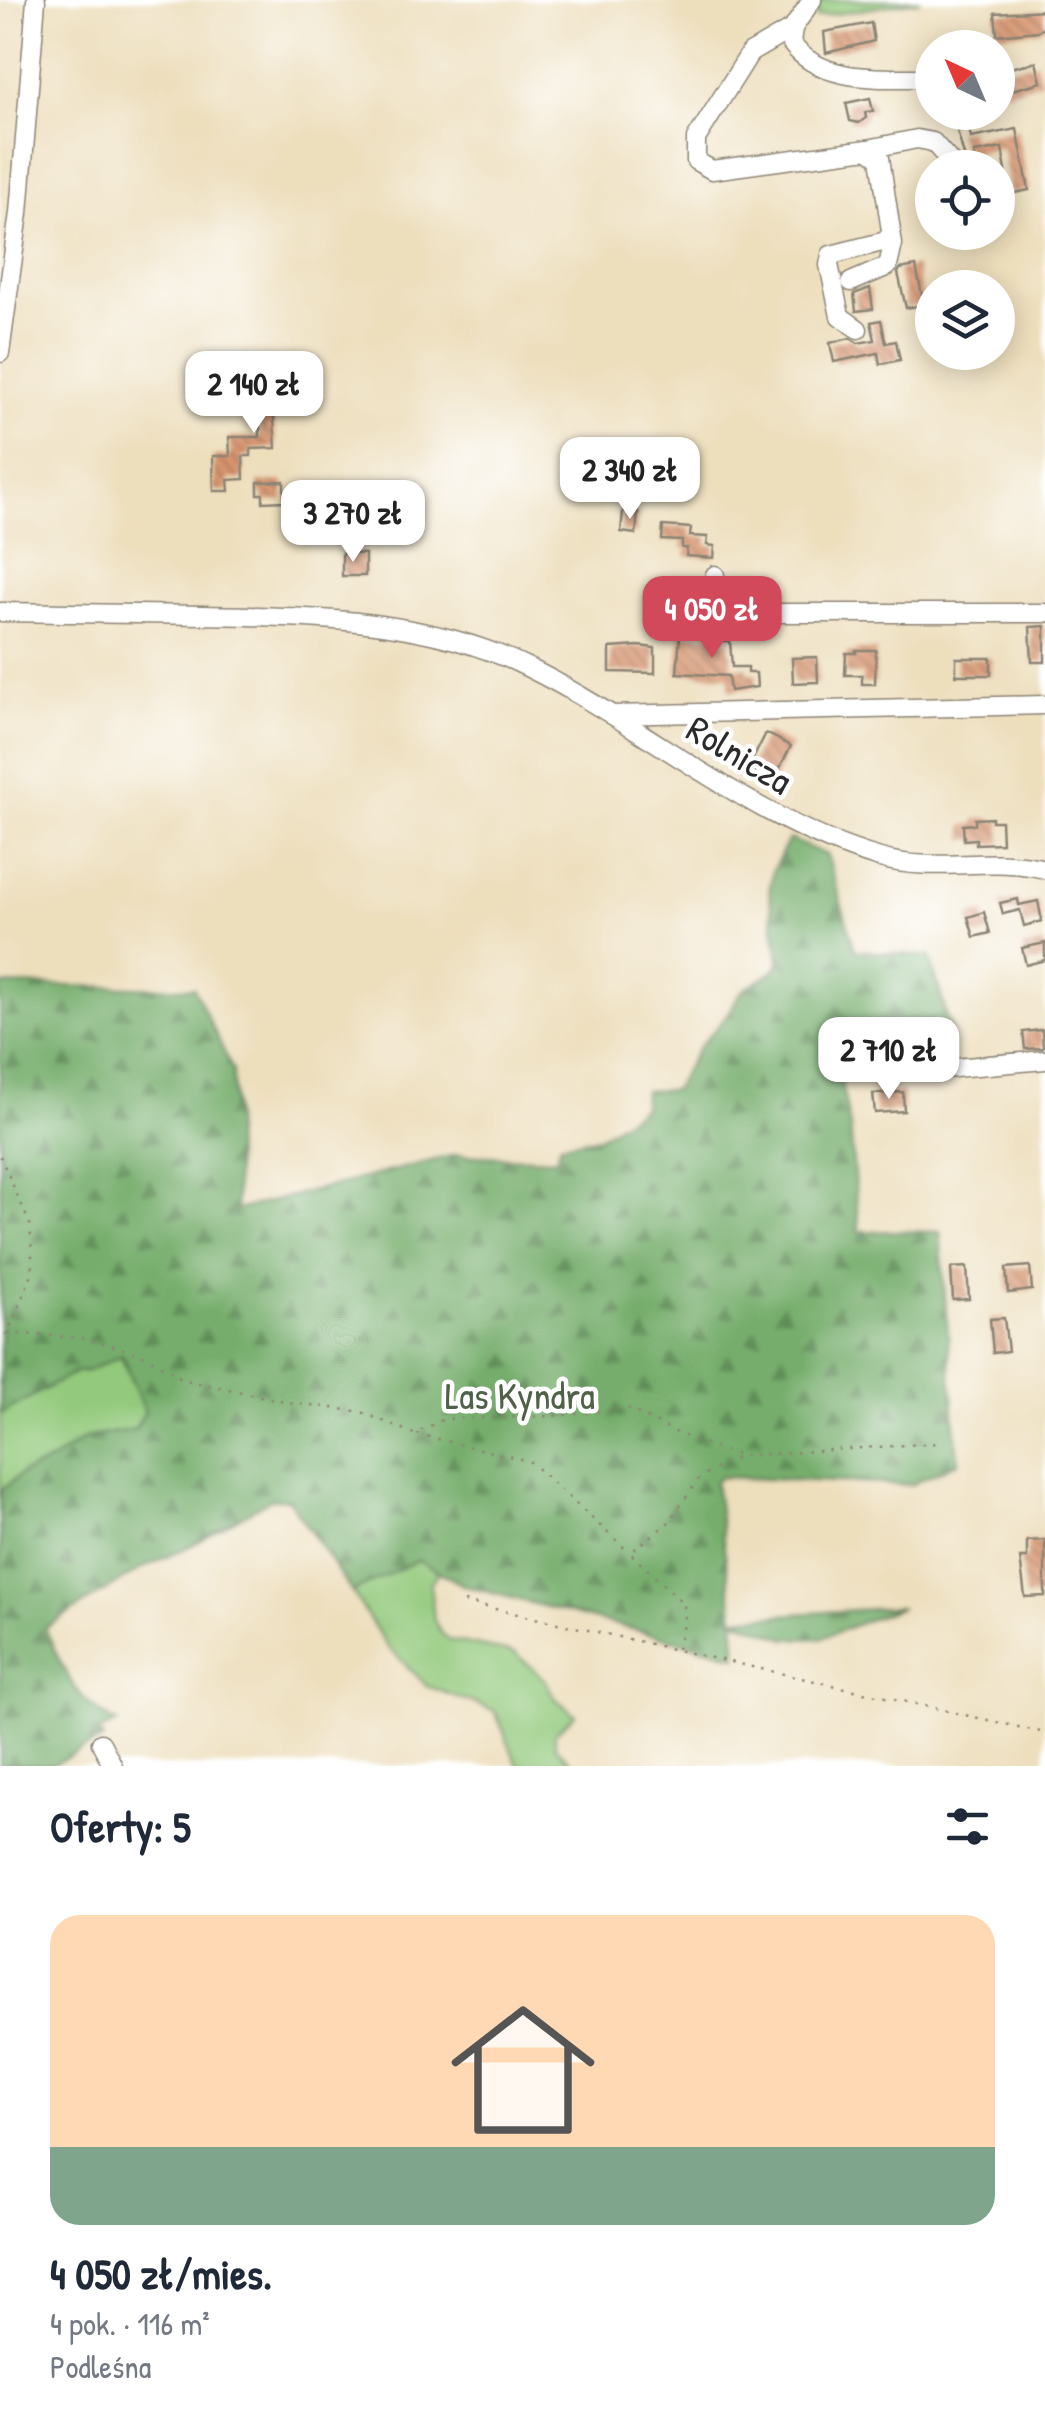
<!DOCTYPE html>
<html lang="pl">
<head>
<meta charset="utf-8">
<style>
  body { margin:0; font-family:"Patrick Hand",sans-serif; background:#f6f6f7; color:#1f2937; height:100vh; display:flex; flex-direction:column; font-size:38px; white-space:nowrap }
  * { box-sizing:border-box; margin:0 }
  p { font-size:32px; color:#747a83 }
  .icon { flex:none; width:55px; height:55px; fill:none; stroke:currentColor; stroke-width:2; stroke-linecap:round; stroke-linejoin:round }
  .map { position:relative; height:1766px; overflow:hidden }
  .panel { display:flex; flex-direction:column; background:#fff; flex:1 }
  .panel>* { flex:none }
  .needle { width:65px; rotate:316deg }
  .fabs { position:absolute; left:915px; top:30px; display:grid; gap:20px }
  .fabs a { display:grid; place-items:center; width:100px; height:100px; border-radius:50%; background:#fff; box-shadow:0 5px 25px #0003; font-size:50px }
  .price { position:absolute; translate:-50% -85px; padding:0 22px; border-radius:20px; background:#fff; color:#222; font-size:32px; line-height:65px; filter:drop-shadow(0 2px 5px #0008) }
  .price::after { content:''; position:absolute; left:50%; top:60px; width:30px; height:22px; margin-left:-15px; background:inherit; clip-path:polygon(0 0,100% 0,50% 100%) }
  .price.current { background:#d1495b; color:#fff }
  ul { padding:0; list-style:none }
  li { display:grid; align-content:center; gap:20px; height:530px; padding:0 50px }
  li+li { border-top:2px solid #e0e1e3 }
  li span { display:grid; place-items:center; height:310px; border-radius:30px; color:#555 }
  li>.icon { margin-inline-start:auto }
  span .icon { width:180px; height:180px; fill:#fffc; stroke-width:1 }
  li b { font-size:42px }
  h2 { display:flex; justify-content:space-between; align-items:center; height:120px; padding:0 50px; font-size:42px }
  .map>svg:first-child { display:block }
</style>
</head>
<body>
<div class="map">
<svg width="1045" height="1766" viewBox="0 0 1045 1766">
  <defs>
    <pattern id="forest-firs" width="22" height="20" patternUnits="userSpaceOnUse" patternTransform="scale(2.5)"><rect width="22" height="20" fill="#76ad6c"/><path d="M5 1l3.5 6h-7zM16 11l3.5 6h-7z" fill="#618d59"/></pattern>
    <pattern id="building-back-hatch" width="6" height="6" patternUnits="userSpaceOnUse" patternTransform="scale(2.5)"><rect width="6" height="6" fill="#d7946e"/><path d="M-1 5l2 2M0 0l6 6M5-1l2 2" fill="none" stroke="#af795b"/></pattern>
  </defs>
  <rect width="100%" height="100%" fill="#fff"/>
  <filter id="ink" filterUnits="userSpaceOnUse"><feTurbulence type="fractalNoise" baseFrequency=".01" numOctaves="2"/><feDisplacementMap in="SourceGraphic" scale="20" xChannelSelector="R" yChannelSelector="G"/><feConvolveMatrix kernelMatrix="1 2 1 2 8 2 1 2 1" color-interpolation-filters="sRGB"/></filter>
  <filter id="wash" filterUnits="userSpaceOnUse"><feTurbulence type="fractalNoise" baseFrequency=".0048" numOctaves="4" result="noise"/><feDisplacementMap in="SourceGraphic" scale="40" xChannelSelector="R" yChannelSelector="G"/><feGaussianBlur stdDeviation="2.25" result="paint"/><feColorMatrix in="noise" values="0 0 0 0 0 0 0 0 0 0 0 0 0 0 0 0 0 1.4 0 .05"/><feComposite in="paint" operator="in"/></filter>
  <g filter="url(#wash)">
    <rect width="100%" height="100%" fill="#eddebc"/>
    <!-- grass -->
    <g fill="#93c97c" stroke="#5f7a54" stroke-width="2.5">
      <polygon points="818,0 921,0 816,17"/>
      <polygon points="121,1356 145,1412 135,1429 85,1438 53,1460 21,1474 0,1491 0,1414 76,1372 87,1371"/>
      <polygon points="418,1559 439,1572 430,1583 434,1620 441,1633 450,1640 515,1653 545,1679 554,1697 575,1715 555,1733 555,1746 574,1766 518,1766 495,1711 427,1686 387,1646 352,1592"/>
    </g>
    <!-- forest -->
    <path fill="url(#forest-firs)" stroke="#506c4c" stroke-width="2.5" d="M789 839 827 855 855 950 930 957 951 1031 845 1040 841 1082 850 1127 859 1231 940 1232 958 1462 911 1485 720 1477 715 1482 734 1618 901 1607 822 1638 787 1639 734 1619 737 1656 465 1586 418 1560 352 1592 288 1499H271L192 1545 141 1569 45 1628C63 1670 75 1701 117 1723L99 1732 103 1739 50 1766H0V1491L21 1474 53 1460 85 1438 135 1429 145 1412 121 1356 87 1371 76 1372 0 1414V985L194 988 233 1071 236 1210 455 1155 556 1159 560 1144 599 1137 643 1107 644 1091 673 1090 699 1047 724 1019 742 991 773 972 779 963 769 892 773 870Z"/>
    <g id="blocks">
      <!-- building -->
      <g fill="url(#building-back-hatch)">
        <polygon points="1045,10 1045,28 1038,31 997,35 995,13"/>
        <polygon points="871,23 874,41 826,53 824,32"/>
        <polygon points="1007,56 1010,68 1036,62 1041,82 1005,92 998,71 998,58"/>
        <polygon points="870,98 873,111 865,112 866,118 859,123 850,121 846,103"/>
        <polygon points="969,129 971,138 1017,129 1029,190 1010,194 1002,148 974,153 975,158 965,159 957,131"/>
        <polygon points="916,266 924,305 906,308 898,273 900,269"/>
        <polygon points="870,288 873,309 856,311 854,294"/>
        <polygon points="881,320 886,343 896,341 900,360 880,364 878,353 834,362 830,343 850,338 858,343 875,340 871,322"/>
        <polygon points="260,386 302,389 301,406 273,405 276,448 251,449 251,456 243,456 244,479 228,480 229,491 214,491 213,456 230,456 229,437 260,437"/>
        <polygon points="284,481 284,501 263,502 263,494 258,494 258,482"/>
        <polygon points="623,511 638,512 636,534 621,532"/>
        <polygon points="663,526 691,528 690,536 708,537 707,545 715,546 714,558 686,556 687,548 682,548 682,541 662,540"/>
        <polygon points="342,553 365,554 365,576 342,576"/>
        <polygon points="1045,626 1045,662 1032,662 1030,627"/>
        <polygon points="680,634 715,636 714,641 730,641 732,667 748,667 748,673 756,673 757,687 730,691 728,676 677,673"/>
        <polygon points="639,646 655,648 655,673 610,672 610,648"/>
        <polygon points="856,650 876,650 875,684 862,684 862,675 845,675 846,653 856,653"/>
        <polygon points="817,657 818,682 793,683 792,658"/>
        <rect x="956" y="658" width="35" height="17"/>
        <polygon points="766,733 791,746 773,781 748,769"/>
        <polygon points="992,818 992,821 1001,821 1002,843 976,844 976,839 964,840 963,825 975,824 975,819"/>
        <polygon points="1018,899 1019,905 1038,901 1042,921 1024,926 1020,910 1003,914 1000,903"/>
        <polygon points="984,912 990,933 974,937 968,917"/>
        <polygon points="1045,943 1045,960 1026,965 1022,948"/>
        <polygon points="1042,1030 1043,1048 1025,1049 1023,1032"/>
        <polygon points="903,1092 904,1111 875,1113 873,1094"/>
        <polygon points="1030,1266 1032,1290 1008,1293 1006,1268"/>
        <polygon points="967,1267 969,1299 953,1300 951,1268"/>
        <polygon points="1004,1318 1008,1351 993,1353 990,1319"/>
        <polygon points="1045,1540 1045,1596 1025,1597 1020,1558 1027,1558 1027,1541"/>
      </g>
    </g>
  </g>
  <g filter="url(#ink)">
    <use href="#blocks" fill-opacity="0" stroke="#8c8474" stroke-width="2.5"/>
    <g fill="none" stroke-linecap="round" stroke-linejoin="round">
      <!-- minor casing -->
      <g stroke="#8c8474" stroke-width="21">
        <g id="minor">
          <polyline points="812,0 793,28 750,53 696,139 696,161 712,170 868,149 880,158 893,244 888,266 851,282"/>
          <path d="M793 28 791 43C822 85 884 77 930 78"/>
          <polyline points="868,149 917,139 933,142 956,168"/>
          <polyline points="858,329 840,316 829,265 831,255 886,241 891,233"/>
          <polyline points="0,353 19,213 36,0"/>
          <polyline points="715,575 715,613 1045,613"/>
          <path d="M0 612C68 613 136 614 204 615 314 617 428 618 529 668 648 727 751 821 880 858 934 874 991 855 1045 869"/>
          <polyline points="612,715 1045,705"/>
          <polyline points="943,1069 1045,1060"/>
          <polyline points="101,1743 113,1766"/>
        </g>
      </g>
      <!-- path -->
      <g stroke="#8c8474" stroke-width="2.5" stroke-dasharray="2.5 8" stroke-linecap="butt">
        <polyline points="0,1156 30,1224 33,1271 8,1333 0,1339"/>
        <polyline points="8,1333 81,1338 107,1344 146,1356 185,1380 288,1402 362,1412 414,1434 444,1419 554,1416 627,1408 679,1434 740,1456 938,1443"/>
        <polyline points="417,1434 529,1461 630,1553"/>
        <polyline points="464,1602 1045,1733"/>
        <polyline points="677,1649 685,1622 684,1604 630,1553 669,1522 700,1477 740,1456"/>
      </g>
      <!-- minor -->
      <use href="#minor" stroke="#fff" stroke-width="18"/>
    </g>
  </g>
  <g text-anchor="middle" dominant-baseline="central" stroke-width="9" stroke-linejoin="round" paint-order="stroke">
    <!-- street labels -->
    <g font-size="38" fill="#2b2b2b" stroke="#fff">
      <text transform="translate(740 754) rotate(31)">Rolnicza</text>
    </g>
    <!-- park labels -->
    <g font-size="38" fill="#4f6247" stroke="#fff">
      <text x="520" y="1395">Las Kyndra</text>
    </g>
  </g>
</svg>
<div class="fabs">
<a><svg class="needle" viewBox="-14 -14 28 28"><path d="M0-13l5 13h-10z" fill="#e53935"/><path d="M0 13l5-13h-10z" fill="#747a83"/></svg></a>
<a><svg class="icon" aria-label="locate" viewBox="0 0 24 24"><circle cx="12" cy="12" r="6"/><path d="M12 2v4M12 18v4M2 12h4M18 12h4"/></svg></a>
<a><svg class="icon" aria-label="layers" viewBox="0 0 24 24"><path d="M12 4l9 5-9 5-9-5zM3 14l9 5 9-5"/></svg></a>
</div>
<b class="price" style="left:254px;top:436px">2 140 zł</b>
<b class="price" style="left:630px;top:522px">2 340 zł</b>
<b class="price" style="left:353px;top:565px">3 270 zł</b>
<b class="price current" style="left:712px;top:661px">4 050 zł</b>
<b class="price" style="left:889px;top:1102px">2 710 zł</b>
</div>
<section class="panel">
<h2>Oferty: 5<svg class="icon" aria-label="filters" viewBox="0 0 24 24"><path d="M4 7h16M4 17h16"/><circle cx="9" cy="7" r="2"/><circle cx="15" cy="17" r="2"/></svg></h2>
<ul>
<li><span style="background:linear-gradient(#ffd9b3 75%,#7fa58c 0)"><svg class="icon" aria-label="home" viewBox="0 0 24 24"><path d="M3 11l9-7 9 7M6 9v11h12V9"/></svg></span><div><b>4 050 zł/mies.</b><p>4 pok. · 116 m²</p><p>Podleśna</p></div></li>
</ul>
</section>
</body>
</html>
